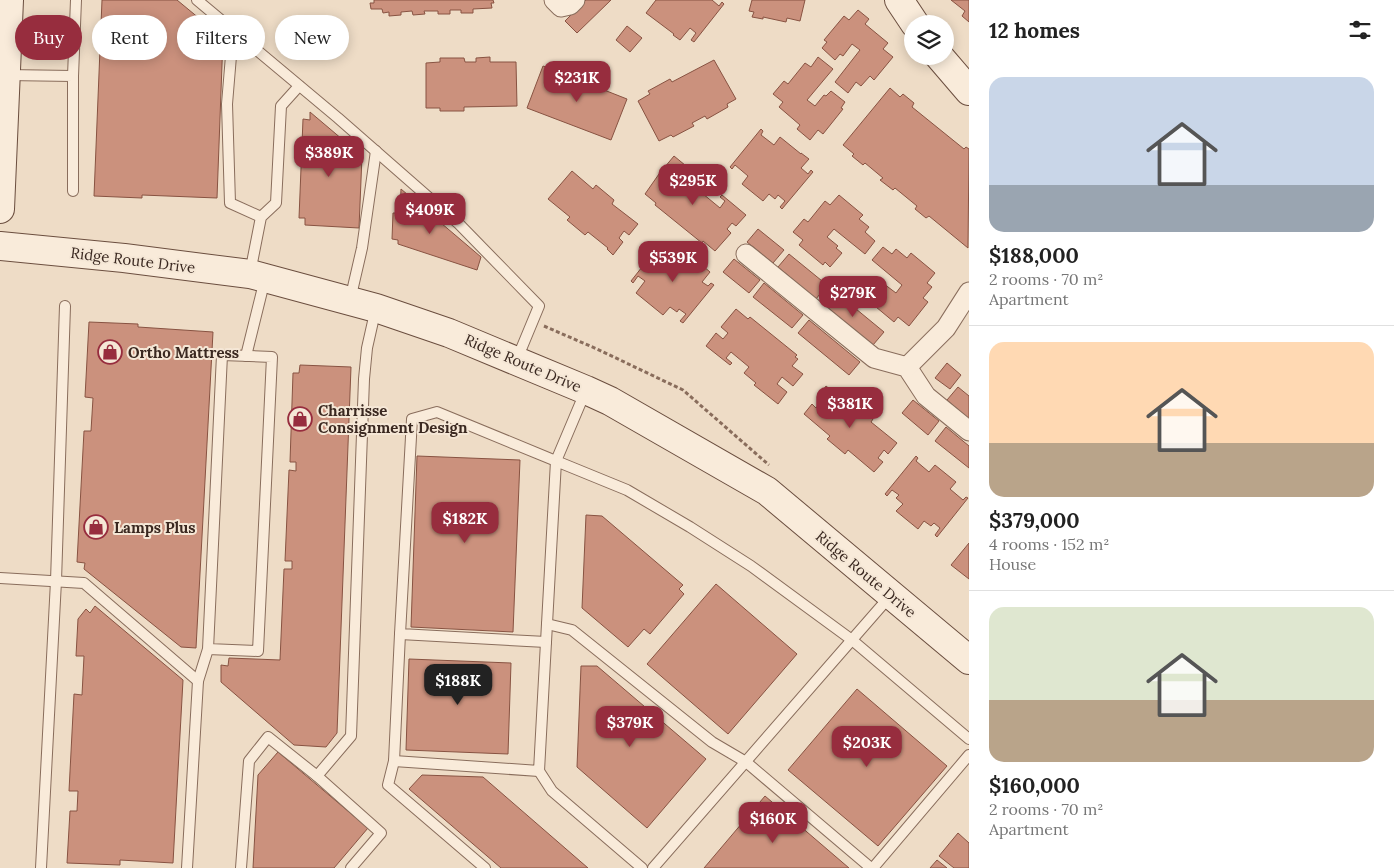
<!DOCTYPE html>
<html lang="en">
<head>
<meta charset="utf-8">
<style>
  body { margin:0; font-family:Lora,serif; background:#f2f2f2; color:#222; height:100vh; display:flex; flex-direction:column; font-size:19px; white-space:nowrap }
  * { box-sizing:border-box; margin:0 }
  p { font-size:16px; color:#767676 }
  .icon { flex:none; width:28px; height:28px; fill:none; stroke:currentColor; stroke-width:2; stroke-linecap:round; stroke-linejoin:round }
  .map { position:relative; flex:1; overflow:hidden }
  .sheet { display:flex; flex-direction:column; background:#fff; width:425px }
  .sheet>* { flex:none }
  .hud { position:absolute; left:15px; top:15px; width:475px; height:45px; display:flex; gap:10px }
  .buttons { position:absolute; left:904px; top:15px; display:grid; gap:10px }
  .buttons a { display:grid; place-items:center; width:50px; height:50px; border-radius:50%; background:#fff; box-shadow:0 2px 12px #0003; font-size:25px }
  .price { position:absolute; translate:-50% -42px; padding:0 11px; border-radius:10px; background:#972d3e; color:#fff; font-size:16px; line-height:32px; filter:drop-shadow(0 1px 2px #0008) }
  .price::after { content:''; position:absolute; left:50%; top:30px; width:15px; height:11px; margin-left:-8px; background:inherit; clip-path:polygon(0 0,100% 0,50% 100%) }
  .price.active { background:#222; color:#fff }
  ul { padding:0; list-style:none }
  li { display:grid; align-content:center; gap:10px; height:265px; padding:0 20px }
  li+li { border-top:1px solid #e0e0e0 }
  li span { display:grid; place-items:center; height:155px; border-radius:15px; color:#555 }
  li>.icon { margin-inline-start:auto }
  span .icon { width:90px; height:90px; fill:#fffc; stroke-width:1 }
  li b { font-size:21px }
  h2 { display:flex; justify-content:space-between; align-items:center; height:60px; padding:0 20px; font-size:21px }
  .pill { padding:0 18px; border-radius:22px; background:#fff; box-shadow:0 2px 12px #0003; font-size:18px; line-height:45px }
  .pill.active { background:#972d3e; color:#fff }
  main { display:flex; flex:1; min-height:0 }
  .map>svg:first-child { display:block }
</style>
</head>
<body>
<main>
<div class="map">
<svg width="969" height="868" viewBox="0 0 969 868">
  <rect width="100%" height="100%" fill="#eedcc6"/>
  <!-- building -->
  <g fill="#cb917d" stroke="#885342">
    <polygon points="102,0 177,0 223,38 217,198 142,195 142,198 94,196"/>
    <polygon points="374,0 493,0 494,3 491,3 492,8 473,9 473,13 461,13 461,10 450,10 450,14 438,14 438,11 424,11 425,14 413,15 412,11 401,12 401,15 389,16 389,12 383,13 382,9 371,9 370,3 374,3"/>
    <polygon points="586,0 611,0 577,33 565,21"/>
    <polygon points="656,0 712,0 719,6 722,2 724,4 694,42 691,40 696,33 690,28 680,40 673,35 674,34 646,13"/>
    <polygon points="752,0 805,0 800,21 787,18 786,22 763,17 763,19 752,17 754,12 749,11"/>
    <polygon points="951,0 969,0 969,22 962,16 965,11"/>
    <polygon points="858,10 869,19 865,24 888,43 883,49 893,57 874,80 870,76 861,86 856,82 848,93 835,82 860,50 852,44 843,56 840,54 835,60 822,48 827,42 824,40 844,16 849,20"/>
    <polygon points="627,26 642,38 630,52 616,40"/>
    <polygon points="490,57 490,62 516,62 517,106 464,107 464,111 440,111 440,108 426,108 426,63 440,62 440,58 464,58 465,62 476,62 476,58"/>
    <polygon points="818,57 833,69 807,100 815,106 824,95 826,96 831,91 845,102 841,108 843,109 823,134 818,130 810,140 797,129 800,125 779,107 783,102 773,94 784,81 788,84 805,63 811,67"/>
    <polygon points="714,60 736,99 727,104 728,107 707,119 705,116 692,123 694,126 673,137 671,135 659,141 638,101 650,94 648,91 670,79 672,82"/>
    <polygon points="543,66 627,99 611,140 527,108"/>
    <polygon points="890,88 900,97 903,94 914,103 912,107 964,149 966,147 969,149 968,248 929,216 926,218 915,209 917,206 895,188 893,190 880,180 883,178 865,163 863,165 852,156 854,154 843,145"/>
    <polygon points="310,112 362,156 359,228 305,225 305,218 299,218 303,119 310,120"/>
    <polygon points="761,129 763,131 761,135 774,145 780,137 801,154 801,153 809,159 801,168 808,174 811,170 813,172 782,209 780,207 785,201 778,195 775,199 769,194 763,201 742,184 748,176 735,165 732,169 730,167"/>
    <polygon points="674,156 697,175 696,177 690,173 685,179 720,208 725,201 720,197 722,195 746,215 736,226 732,223 727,229 731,233 715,251 703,241 702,243 655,205 656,203 645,194 659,174 661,176 666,170 664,168"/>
    <polygon points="572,171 593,189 596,185 614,200 612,204 638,224 629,235 624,231 619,238 623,242 613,255 607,249 608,248 588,232 585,235 567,220 570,217 548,199"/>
    <polygon points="401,189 481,257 477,270 398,244 398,240 392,239 393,213 400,213"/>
    <polygon points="839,195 863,215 859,219 869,227 865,232 875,241 865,254 834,229 827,237 838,246 836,248 842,253 830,267 825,262 823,265 799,245 803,240 793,232 804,219 808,222 825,201 830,205"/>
    <polygon points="758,229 784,250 773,263 747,242"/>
    <polygon points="661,243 663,245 661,248 674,259 681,251 701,268 703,266 710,272 702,282 708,286 711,283 714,285 683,323 680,321 686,314 679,309 677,312 670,307 663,315 636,293 645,281 638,276 633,283 631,281"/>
    <polygon points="883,247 892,254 896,249 907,258 911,253 935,273 927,283 932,287 923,298 928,302 909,326 898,317 894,322 870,302 871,300 865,295 877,281 883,286 884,284 896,293 902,285 872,260"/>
    <polygon points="789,254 827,285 816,299 778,267"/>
    <polygon points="734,259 760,280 749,293 723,272"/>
    <polygon points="764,283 803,315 792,328 753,297"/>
    <polygon points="833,290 884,332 873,345 822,303"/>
    <polygon points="736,309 748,319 750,317 797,355 795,357 798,359 792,366 803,374 793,386 782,377 777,384 787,392 778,404 754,385 756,383 744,373 749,367 731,352 726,358 732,363 730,365 706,346 716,333 723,339 728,333 721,327"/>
    <polygon points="809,320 860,362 849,375 798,333"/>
    <polygon points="89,322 138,324 138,327 213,332 196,648 181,647 84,569 85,563 77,562 84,431 91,431 93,398 85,397"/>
    <polygon points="947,363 961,375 950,389 935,378"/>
    <polygon points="300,365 351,367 337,733 326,747 294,745 221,682 221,665 228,666 229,658 280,660 284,569 292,569 292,561 285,561 289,470 296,471 296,462 290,462 293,373 299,373"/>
    <polygon points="826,386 853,408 855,404 873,419 871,422 897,443 888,454 884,450 878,458 883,462 874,472 848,450 845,454 827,439 830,436 804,414 812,404 816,408 822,400 818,397"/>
    <polygon points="958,387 969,396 969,419 947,400"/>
    <polygon points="913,400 939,421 928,435 902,413"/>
    <polygon points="946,427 969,446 969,468 935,441"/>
    <polygon points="417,456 520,460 513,632 411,627"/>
    <polygon points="916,456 918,458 916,461 929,472 935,465 956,482 950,489 963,500 966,497 968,498 937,537 935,535 940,528 934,523 931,526 924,521 918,529 896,511 903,504 896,498 899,495 892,490 887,496 885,494"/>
    <polygon points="586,515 602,516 683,585 679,589 684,594 650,634 644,629 628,647 582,608"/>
    <polygon points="969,543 969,579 951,565"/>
    <polygon points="716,584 797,654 728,734 647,664"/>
    <polygon points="95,606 183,680 173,863 120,860 120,865 67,863 70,811 77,811 78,791 69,791 74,694 82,695 84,656 76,656 78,619 86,609 90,613"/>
    <polygon points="409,659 511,663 508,754 406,750"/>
    <polygon points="581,666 597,666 706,759 647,828 577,767"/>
    <polygon points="857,689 947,766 878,846 788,770"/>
    <polygon points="278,752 368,828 334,868 253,868 258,775"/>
    <polygon points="422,775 483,777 588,868 501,868 409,789"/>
    <polygon points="765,796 849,868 704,868"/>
    <polygon points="958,833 969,843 969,868 954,868 939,856"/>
    <polygon points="937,860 947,868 930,868"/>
  </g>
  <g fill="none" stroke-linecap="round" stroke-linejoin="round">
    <!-- lane casing -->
    <g stroke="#896d5c" stroke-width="12">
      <g id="lane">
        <polyline points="197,0 338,118 459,224 539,306 517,359"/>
        <polyline points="238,34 231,56 227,104 230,203 261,217"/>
        <polyline points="7,75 73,76 73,191"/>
        <polyline points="73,76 76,0"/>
        <polyline points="250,273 261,217 276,203 281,106 299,86"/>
        <polyline points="350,300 362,248 376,151"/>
        <polyline points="246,356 265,279"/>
        <polyline points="586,390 556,461 437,412 412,419 400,634 546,642 556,461 627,490 690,527 751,566 852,640 969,739"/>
        <polyline points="0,578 84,583 198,681"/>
        <polyline points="547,624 572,630 712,742 746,762 871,868"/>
        <polyline points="400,634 394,761 388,785 485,868"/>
        <polyline points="394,761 539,771 546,642"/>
        <polyline points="539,771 552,791 642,868"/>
        <polyline points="317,776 351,736 364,379 367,348 376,308"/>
        <polyline points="41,868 56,581 65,306"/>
        <polyline points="187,868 198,681 208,649 222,355 272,357 258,651 208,649"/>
        <polyline points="241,868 249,761 268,737 317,776 381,833 351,868"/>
        <polyline points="653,868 891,595"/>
        <polyline points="873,868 969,755"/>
      </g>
    </g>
    <!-- street casing -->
    <g stroke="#896d5c" stroke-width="21">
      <g id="street">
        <polyline points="554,0 561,7 570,5 575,0"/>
        <polyline points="746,254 874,358 907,367 926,396 969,431"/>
        <polyline points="907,367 946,328 969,292"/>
      </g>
    </g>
    <!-- secondary casing -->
    <g stroke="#6b4e3f" stroke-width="30">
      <g id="secondary">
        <polyline points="899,0 915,24"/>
        <polyline points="939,56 969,91"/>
        <polyline points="0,209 9,0"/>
        <polyline points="0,246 124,258 250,274 265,278 376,308 449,333 586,390 610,401 767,491 969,660"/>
      </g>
    </g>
    <!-- path -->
    <polyline stroke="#896d5c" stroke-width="3" stroke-dasharray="4 2.5" stroke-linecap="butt" points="544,326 597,349 683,390 769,465"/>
    <!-- lane -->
    <use href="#lane" stroke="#f9ebda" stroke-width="10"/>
    <!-- street -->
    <use href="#street" stroke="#f9ebda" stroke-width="19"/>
    <!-- secondary -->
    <use href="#secondary" stroke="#f9ebda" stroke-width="28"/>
  </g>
  <!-- icons -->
  <defs>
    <g id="shop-ring" transform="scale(1.25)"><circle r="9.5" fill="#f5e7d6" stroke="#972d3e" stroke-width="1.5"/><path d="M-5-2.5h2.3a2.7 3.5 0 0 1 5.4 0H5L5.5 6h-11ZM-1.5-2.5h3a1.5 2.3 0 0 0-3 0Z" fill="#972d3e"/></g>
  </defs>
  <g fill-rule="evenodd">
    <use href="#shop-ring" x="110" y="352"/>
    <use href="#shop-ring" x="300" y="419"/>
    <use href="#shop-ring" x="96" y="527"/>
  </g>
  <g text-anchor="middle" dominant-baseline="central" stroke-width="4" stroke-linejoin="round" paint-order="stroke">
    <!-- street labels -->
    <g font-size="15" fill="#3a2820" stroke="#f5e7d6">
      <text transform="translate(133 260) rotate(7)">Ridge Route Drive</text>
      <text transform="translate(523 363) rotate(23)">Ridge Route Drive</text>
      <text transform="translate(866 574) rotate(40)">Ridge Route Drive</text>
    </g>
    <!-- poi labels -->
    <g font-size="15" font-weight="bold" fill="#3a2820" stroke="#f5e7d6" text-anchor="start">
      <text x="128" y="352">Ortho Mattress</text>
      <text x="318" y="410">Charrisse<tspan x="318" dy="17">Consignment Design</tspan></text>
      <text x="114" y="527">Lamps Plus</text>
    </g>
  </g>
</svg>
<div class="buttons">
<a><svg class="icon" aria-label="layers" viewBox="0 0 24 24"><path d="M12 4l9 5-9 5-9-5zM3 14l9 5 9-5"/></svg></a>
</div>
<b class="price" style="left:577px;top:103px">$231K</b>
<b class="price" style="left:329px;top:178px">$389K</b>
<b class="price" style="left:693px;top:206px">$295K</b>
<b class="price" style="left:430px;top:235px">$409K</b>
<b class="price" style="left:673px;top:283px">$539K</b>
<b class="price" style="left:853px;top:318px">$279K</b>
<b class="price" style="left:850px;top:429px">$381K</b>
<b class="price" style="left:465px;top:544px">$182K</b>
<b class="price active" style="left:458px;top:706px">$188K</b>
<b class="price" style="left:630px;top:748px">$379K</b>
<b class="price" style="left:867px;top:768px">$203K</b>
<b class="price" style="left:773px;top:844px">$160K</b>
<div class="hud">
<a class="pill active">Buy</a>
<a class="pill">Rent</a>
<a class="pill">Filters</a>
<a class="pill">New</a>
</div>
</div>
<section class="sheet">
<h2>12 homes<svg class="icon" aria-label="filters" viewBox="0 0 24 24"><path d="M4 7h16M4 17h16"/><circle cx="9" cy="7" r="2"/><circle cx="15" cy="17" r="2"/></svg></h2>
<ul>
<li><span style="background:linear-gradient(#c9d6e8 70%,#9aa5b1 0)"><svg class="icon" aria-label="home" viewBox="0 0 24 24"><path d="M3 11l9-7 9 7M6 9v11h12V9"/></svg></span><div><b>$188,000</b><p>2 rooms · 70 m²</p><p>Apartment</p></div></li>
<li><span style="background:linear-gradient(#ffd9b3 65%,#b9a48a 0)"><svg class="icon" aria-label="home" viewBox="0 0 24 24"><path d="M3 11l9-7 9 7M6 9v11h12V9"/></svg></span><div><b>$379,000</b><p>4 rooms · 152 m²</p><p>House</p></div></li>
<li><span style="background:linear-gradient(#dfe7d0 60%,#b9a48a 0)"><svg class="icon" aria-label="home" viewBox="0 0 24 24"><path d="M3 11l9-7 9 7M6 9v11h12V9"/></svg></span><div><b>$160,000</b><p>2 rooms · 70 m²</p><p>Apartment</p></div></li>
</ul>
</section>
</main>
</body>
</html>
